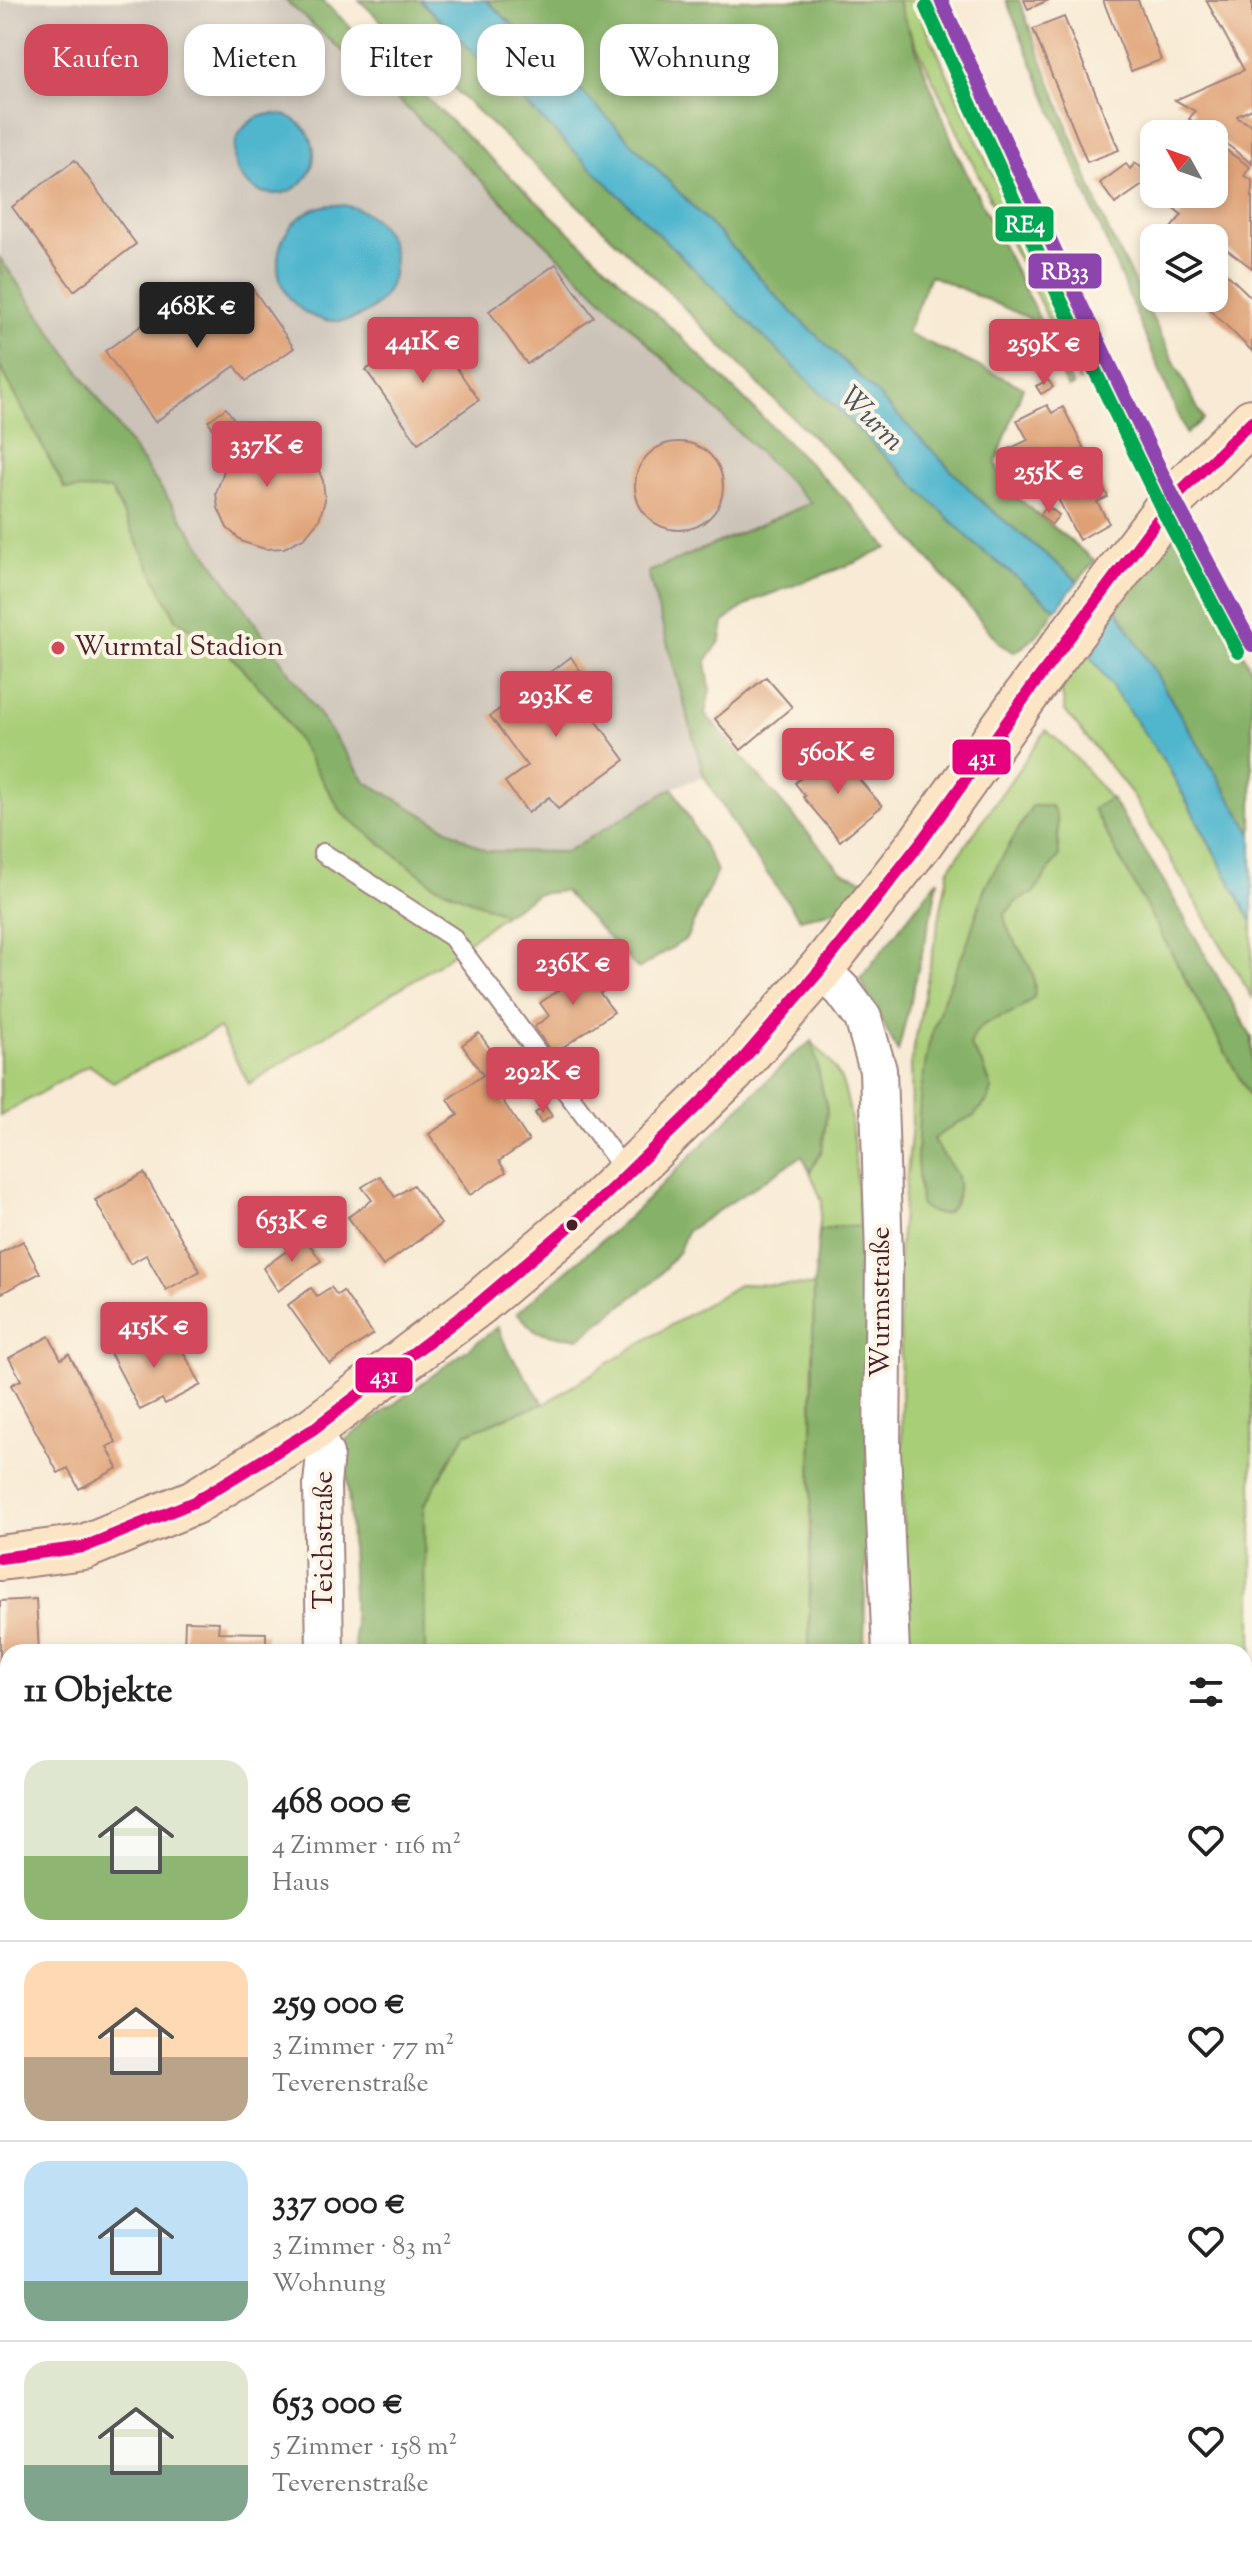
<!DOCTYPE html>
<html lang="de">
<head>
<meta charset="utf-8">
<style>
  body { margin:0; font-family:"Sorts Mill Goudy",serif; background:#f6f6f6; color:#222; height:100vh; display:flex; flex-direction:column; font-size:30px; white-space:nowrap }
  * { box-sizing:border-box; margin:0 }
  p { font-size:26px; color:#767676 }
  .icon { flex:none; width:44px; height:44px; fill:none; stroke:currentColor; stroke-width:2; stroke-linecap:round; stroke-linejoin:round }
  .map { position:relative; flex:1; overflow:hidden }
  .panel { position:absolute; left:0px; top:1644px; width:1252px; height:912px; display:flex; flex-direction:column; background:#fff; border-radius:24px 24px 0 0; box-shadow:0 4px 12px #0003 }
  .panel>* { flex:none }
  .banner { position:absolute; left:24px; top:24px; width:800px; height:72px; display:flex; gap:16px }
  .needle { width:52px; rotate:310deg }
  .buttons { position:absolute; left:1140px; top:120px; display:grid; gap:16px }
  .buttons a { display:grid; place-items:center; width:88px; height:88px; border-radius:16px; background:#fff; box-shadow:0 4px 12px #0003; font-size:40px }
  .price { position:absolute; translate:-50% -68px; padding:0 18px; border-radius:8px; background:#d1495b; color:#fff; font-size:26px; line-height:52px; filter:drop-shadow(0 2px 4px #0008) }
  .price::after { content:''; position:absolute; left:50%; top:48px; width:24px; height:18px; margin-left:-12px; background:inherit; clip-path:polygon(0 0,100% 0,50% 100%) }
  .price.selected { background:#222; color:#fff }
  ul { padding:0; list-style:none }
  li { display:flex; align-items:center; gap:24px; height:200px; padding:0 24px }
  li+li { border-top:2px solid #e0e0e0 }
  li span { display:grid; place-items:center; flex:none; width:224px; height:160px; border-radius:24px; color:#555 }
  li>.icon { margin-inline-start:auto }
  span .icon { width:96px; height:96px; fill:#fffc; stroke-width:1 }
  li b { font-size:34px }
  h2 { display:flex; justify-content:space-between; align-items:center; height:96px; padding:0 24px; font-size:34px }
  .pill { padding:0 28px; border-radius:24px; background:#fff; box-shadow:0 4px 12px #0003; font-size:28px; line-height:72px }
  .pill.selected { background:#d1495b; color:#fff }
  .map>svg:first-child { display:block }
</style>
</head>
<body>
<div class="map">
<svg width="1252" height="2556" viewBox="0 0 1252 2556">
  <rect width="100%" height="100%" fill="#fcf5e5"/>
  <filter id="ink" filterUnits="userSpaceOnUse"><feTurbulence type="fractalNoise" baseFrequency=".0125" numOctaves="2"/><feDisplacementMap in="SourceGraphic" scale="16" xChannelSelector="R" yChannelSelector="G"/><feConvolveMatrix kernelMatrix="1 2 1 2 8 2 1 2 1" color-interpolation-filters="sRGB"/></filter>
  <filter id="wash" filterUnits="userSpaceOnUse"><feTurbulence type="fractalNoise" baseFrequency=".006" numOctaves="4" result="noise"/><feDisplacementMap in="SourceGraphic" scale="32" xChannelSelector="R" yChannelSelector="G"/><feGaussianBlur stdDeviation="1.8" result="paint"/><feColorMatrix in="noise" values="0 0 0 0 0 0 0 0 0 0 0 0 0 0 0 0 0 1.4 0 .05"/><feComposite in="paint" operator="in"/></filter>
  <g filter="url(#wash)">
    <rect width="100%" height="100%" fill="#f8ead4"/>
    <!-- industrial -->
    <polygon fill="#cbc3b8" points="0,0 285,0 409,110 812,504 649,572 704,776 673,788 566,852 486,851 366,782 0,258"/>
    <!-- green -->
    <g fill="#a9ce78" stroke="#7a7652" stroke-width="2">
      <polygon points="895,0 914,0 1084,378 1079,381 1021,264"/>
      <polygon points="0,366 65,489 111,489 176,619 231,656 279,709 342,813 434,885 505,914 437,965 249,1084 219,1028 113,1082 89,1065 0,1116"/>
      <polygon points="1084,647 1168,767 1252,922 1252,997 1130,791 1065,711 1060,681"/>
      <path d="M1046 730C1106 780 1145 849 1183 916 1206 957 1229 998 1252 1038V2313L1244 2286V1652H905L899 1251 912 1126 911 1062 949 869Z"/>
      <path d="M812 1042C825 1056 839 1070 844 1088 856 1127 856 1186 860 1227L840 1226 819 1231 822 1201 810 1172 822 1150 827 1111Z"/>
      <polygon points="740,1284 814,1286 809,1647 795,1649 795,1652 355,1652 424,1628 424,1505 465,1434 519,1412 544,1404 634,1347"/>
    </g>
    <!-- forest -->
    <g fill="#86b168" stroke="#68684a" stroke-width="2">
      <polygon points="285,0 322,0 679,335 848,502 888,548 854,563 757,599 736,612 724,622 721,640 706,661 710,690 705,714 841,871 868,882 836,910 800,919 743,840 704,776 648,572 811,503 409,110"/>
      <path d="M359 0H420L977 546 1056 609C1044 627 1034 642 1014 652L1001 645 880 501 767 393 656 279Z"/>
      <polygon points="486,0 897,0 958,156 1073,386 1068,388 1029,318 930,275 907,333 1023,387 996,463 1004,487 1095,561 1078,581 984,504 779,300 728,243 567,76"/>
      <polygon points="1006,0 1019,0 1107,228 1203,419 1186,434"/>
      <polygon points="0,258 366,782 486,851 566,852 673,788 717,871 686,939 638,969 564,891 538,894 505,914 434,885 342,813 279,709 231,656 176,619 111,490 65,489 0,366"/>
      <polygon points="1178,530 1252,671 1252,834 1116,608"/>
      <polygon points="1111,798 1163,880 1252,1038 1252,1101 1093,809"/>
      <path d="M1032 806H1052L1057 818 1059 856 1033 894 1019 899 1004 915C1009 948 1040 961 1034 997 1029 1001 1024 1006 1019 1009 996 1022 979 1017 970 1046L983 1065 992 1089 989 1099 973 1117 957 1123 933 1139C938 1150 955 1169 957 1177 963 1205 944 1228 920 1204L917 1158 920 1096 929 1043 944 997 966 947 985 887Z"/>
      <polygon points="938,879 933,907 898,1052 860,979"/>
      <polygon points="812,1041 827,1111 822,1150 810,1172 802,1156 687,1231 679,1251 656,1279 580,1338 563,1337 535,1331 517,1313 628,1218 793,1055"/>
      <polygon points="840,1226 860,1227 871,1239 864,1652 795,1652 794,1649 809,1647 814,1286 819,1231"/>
      <polygon points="498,1327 507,1349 544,1404 519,1412 465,1434 424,1505 425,1652 355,1652 350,1517 344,1441"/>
    </g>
    <!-- water -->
    <g fill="#4fb6ce" stroke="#4c6a7c" stroke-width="2">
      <polygon points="420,0 486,0 567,76 728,243 780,300 863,380 984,504 1078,581 1056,609 977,546"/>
      <circle cx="274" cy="154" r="40"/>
      <circle cx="336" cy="263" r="58"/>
      <polygon points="1116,608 1252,834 1252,922 1168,767 1084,647"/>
    </g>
    <g id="blocks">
      <!-- building -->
      <g fill="#dfa074">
        <polygon points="1024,0 1049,0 1028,9"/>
        <polygon points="1103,0 1138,0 1161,60 1131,71"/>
        <polygon points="1206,0 1252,0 1252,109 1237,116 1239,119 1252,125 1252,164 1214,134 1189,119 1195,111 1175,100 1244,70"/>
        <polygon points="1064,17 1119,150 1087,162 1033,29"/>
        <polygon points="1220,146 1250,167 1244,176 1252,180 1252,268 1221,245 1214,254 1214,238 1182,238 1171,228 1182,215 1156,194 1176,194 1188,204 1195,194 1214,194 1214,155"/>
        <polygon points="75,160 136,244 74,291 12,207"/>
        <polygon points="1135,163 1154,176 1154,192 1144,184 1115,204 1100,183 1126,164 1130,169"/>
        <polygon points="556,264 594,317 527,364 489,311"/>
        <polygon points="1226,273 1252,298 1252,351 1198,298 1214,298 1214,285"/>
        <polygon points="249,283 294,348 246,381 235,366 155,422 105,351 181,298 197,320"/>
        <polygon points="428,327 479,400 418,443 366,370"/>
        <polygon points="1048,380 1053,387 1041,394 1036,386"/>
        <polygon points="1047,405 1052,413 1063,407 1108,497 1097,502 1109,523 1079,540 1038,459 1019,468 1009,449 1028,440 1017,420"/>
        <polygon points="226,408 252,445 274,441 301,450 317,466 323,481 325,500 319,520 305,537 284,548 265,549 243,542 227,528 218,508 216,493 226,465 233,458 208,421"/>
        <circle cx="679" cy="486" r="44"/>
        <polygon points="1047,506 1059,515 1051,525 1040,515"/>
        <polygon points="571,657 592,688 579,697 625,760 558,809 549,797 528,813 505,782 527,766 490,716"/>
        <polygon points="766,677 792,707 741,750 715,719"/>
        <polygon points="834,750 882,806 840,841 803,797 805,796 795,783"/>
        <polygon points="578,961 585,972 592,967 608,989 600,993 614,1012 553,1054 534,1027 549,1016 540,1003 563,987 556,976"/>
        <polygon points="479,1033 508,1074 492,1084 529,1141 499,1161 506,1172 470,1195 429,1134 458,1115 448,1099 483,1075 462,1045"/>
        <polygon points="545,1106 552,1116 541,1123 535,1113"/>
        <polygon points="144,1173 200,1271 166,1290 146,1255 130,1264 95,1200"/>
        <polygon points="380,1176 395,1197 413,1185 441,1224 383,1266 348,1217 372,1200 362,1187"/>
        <polygon points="305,1238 321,1261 278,1291 263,1268"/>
        <polygon points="23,1241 40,1273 0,1294 0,1253"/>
        <polygon points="331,1287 337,1295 343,1291 373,1334 330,1364 288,1305 311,1288 317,1296"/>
        <polygon points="139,1331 150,1350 175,1336 201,1385 165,1404 162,1399 140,1410 107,1347"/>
        <polygon points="49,1336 61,1359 69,1354 116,1442 107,1447 118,1468 79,1489 68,1468 58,1473 11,1385 21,1380 9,1358"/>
        <polygon points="36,1599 39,1652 8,1652 8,1663 0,1664 0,1601"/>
        <polygon points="185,1621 219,1622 218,1632 266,1633 266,1652 184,1652"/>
        <polygon points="0,1683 8,1683 8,1779 0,1780"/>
        <polygon points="0,1799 2,1799 6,1856 0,1857"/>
        <polygon points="8,1896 8,1918 0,1919 0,1897"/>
        <polygon points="8,2019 8,2073 0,2073 0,2020"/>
        <polygon points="8,2115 8,2195 0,2182 0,2120"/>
        <polygon points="0,2405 8,2409 8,2467 0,2463"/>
        <polygon points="8,2477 8,2548 33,2548 38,2556 7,2556 0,2543 0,2479"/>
        <polygon points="132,2548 197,2548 208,2556 126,2556"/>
        <polygon points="325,2548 471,2548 478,2556 333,2556"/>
        <polygon points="683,2548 721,2548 720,2556 682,2556"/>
        <polygon points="762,2548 820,2548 819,2556 762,2556"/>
        <polygon points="1023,2549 1060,2554 1060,2556 1022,2556"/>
      </g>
    </g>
  </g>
  <g filter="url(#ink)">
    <use href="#blocks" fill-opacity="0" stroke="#a18480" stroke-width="2"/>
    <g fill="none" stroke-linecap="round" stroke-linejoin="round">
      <!-- lane casing -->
      <g stroke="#a18480" stroke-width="22">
        <polyline id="lane" points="323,853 452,937 626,1172"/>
      </g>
      <!-- street casing -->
      <g stroke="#a18480" stroke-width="40">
        <g id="street">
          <polyline points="821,969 843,991 863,1018 878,1070 884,1256 882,1450 891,1652"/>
          <polyline points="312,1430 325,1454 322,1484 325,1652"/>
          <polyline points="0,2288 8,2298"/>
          <polyline points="255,2548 263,2556"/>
          <polyline points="881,2556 882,2548"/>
        </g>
      </g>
      <!-- secondary casing -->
      <g stroke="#a18480" stroke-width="48">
        <polyline id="secondary" points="0,1558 84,1547 194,1502 312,1430 479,1303 596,1204 732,1072 821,969 921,842 1032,687 1174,498 1252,421"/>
      </g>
      <!-- lane -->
      <use href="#lane" stroke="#fff" stroke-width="18"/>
      <!-- street -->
      <use href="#street" stroke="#fff" stroke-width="36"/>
      <!-- secondary -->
      <use href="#secondary" stroke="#fce5c4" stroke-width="44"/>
      <!-- bus-1 casing -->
      <g stroke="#fcf5e5" stroke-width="18">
        <polyline id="bus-1" points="0,1558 84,1547 194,1502 312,1430 479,1303 596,1204 732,1072 821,969 921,842 1032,687 1174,498 1252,421"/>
      </g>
      <!-- bus-1 -->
      <use href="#bus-1" stroke="#e5007d" stroke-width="12"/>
      <!-- rail-1 casing -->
      <g stroke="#fcf5e5" stroke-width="20">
        <polyline id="rail-1" points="941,0 1059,259 1174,498 1252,645"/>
      </g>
      <!-- rail-2 casing -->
      <g stroke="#fcf5e5" stroke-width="20">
        <polyline id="rail-2" points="926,7 1044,266 1160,505 1238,652"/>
      </g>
      <!-- rail-1 -->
      <use href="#rail-1" stroke="#8e44ad" stroke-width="14"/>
      <!-- rail-2 -->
      <use href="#rail-2" stroke="#00a651" stroke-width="14"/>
    </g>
  </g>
  <!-- markers -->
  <circle fill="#d1495b" stroke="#fcf5e5" stroke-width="3" cx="58" cy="648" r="8"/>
  <circle fill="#4a1f2b" stroke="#fcf5e5" stroke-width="3" cx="572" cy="1225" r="7"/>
  <g text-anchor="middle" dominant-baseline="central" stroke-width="8" stroke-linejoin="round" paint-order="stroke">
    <!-- poi labels -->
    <g font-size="28" fill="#4a1f2b" stroke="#fcf5e5" text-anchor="start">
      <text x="74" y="648">Wurmtal Stadion</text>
    </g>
    <!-- street labels -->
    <g font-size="28" fill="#4a1f2b" stroke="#fcf5e5">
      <text transform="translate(882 1302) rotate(-90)">Wurmstraße</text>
      <text transform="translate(325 1540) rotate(-90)">Teichstraße</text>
    </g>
    <!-- water labels -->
    <g font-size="30" font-style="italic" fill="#4c5464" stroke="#fcf5e5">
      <text transform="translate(871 420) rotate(45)">Wurm</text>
    </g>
  </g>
  <g stroke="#fcf5e5" stroke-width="3">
    <rect x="994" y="205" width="61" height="38" rx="8" fill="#00a651"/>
    <rect x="1027" y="252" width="76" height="38" rx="8" fill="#8e44ad"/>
    <rect x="951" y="738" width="61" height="38" rx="8" fill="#e5007d"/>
    <rect x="354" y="1356" width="60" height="38" rx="8" fill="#e5007d"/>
  </g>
  <g font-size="22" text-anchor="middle" font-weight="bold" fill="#fff">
    <text x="1025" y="232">RE4</text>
    <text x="1065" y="279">RB33</text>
    <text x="982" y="765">431</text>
    <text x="384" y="1383">431</text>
  </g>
</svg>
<div class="buttons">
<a><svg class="needle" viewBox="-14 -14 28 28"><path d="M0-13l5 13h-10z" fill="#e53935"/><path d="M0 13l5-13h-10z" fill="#767676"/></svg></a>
<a><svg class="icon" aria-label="layers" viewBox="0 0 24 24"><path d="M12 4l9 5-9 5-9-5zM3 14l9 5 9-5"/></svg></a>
</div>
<b class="price selected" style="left:197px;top:350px">468K €</b>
<b class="price" style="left:423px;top:385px">441K €</b>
<b class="price" style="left:1044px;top:387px">259K €</b>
<b class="price" style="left:267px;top:489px">337K €</b>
<b class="price" style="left:1049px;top:515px">255K €</b>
<b class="price" style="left:556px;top:739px">293K €</b>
<b class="price" style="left:838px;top:796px">560K €</b>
<b class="price" style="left:573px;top:1007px">236K €</b>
<b class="price" style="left:543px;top:1115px">292K €</b>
<b class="price" style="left:292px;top:1264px">653K €</b>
<b class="price" style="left:154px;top:1370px">415K €</b>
<div class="banner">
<a class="pill selected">Kaufen</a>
<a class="pill">Mieten</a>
<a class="pill">Filter</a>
<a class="pill">Neu</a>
<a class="pill">Wohnung</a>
</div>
<section class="panel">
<h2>11 Objekte<svg class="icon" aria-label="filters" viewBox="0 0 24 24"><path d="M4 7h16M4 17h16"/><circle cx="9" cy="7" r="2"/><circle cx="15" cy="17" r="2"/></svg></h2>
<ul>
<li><span style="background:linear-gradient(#dfe7d0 60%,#8fb573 0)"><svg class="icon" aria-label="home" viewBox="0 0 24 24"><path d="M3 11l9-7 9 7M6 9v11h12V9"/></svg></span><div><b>468 000 €</b><p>4 Zimmer · 116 m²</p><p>Haus</p></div><svg class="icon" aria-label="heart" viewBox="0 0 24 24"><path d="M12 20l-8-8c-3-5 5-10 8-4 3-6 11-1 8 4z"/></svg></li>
<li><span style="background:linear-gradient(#ffd9b3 60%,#b9a48a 0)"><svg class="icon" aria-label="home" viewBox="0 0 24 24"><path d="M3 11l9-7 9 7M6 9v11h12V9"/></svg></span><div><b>259 000 €</b><p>3 Zimmer · 77 m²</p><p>Teverenstraße</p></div><svg class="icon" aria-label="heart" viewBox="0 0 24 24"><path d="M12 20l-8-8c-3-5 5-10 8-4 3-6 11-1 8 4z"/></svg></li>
<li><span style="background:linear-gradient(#bfe0f5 75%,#7fa58c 0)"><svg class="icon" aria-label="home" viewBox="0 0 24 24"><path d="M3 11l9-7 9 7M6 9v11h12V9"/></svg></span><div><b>337 000 €</b><p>3 Zimmer · 83 m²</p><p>Wohnung</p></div><svg class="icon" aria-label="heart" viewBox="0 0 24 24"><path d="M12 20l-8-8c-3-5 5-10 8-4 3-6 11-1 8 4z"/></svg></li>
<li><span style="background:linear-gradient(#dfe7d0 65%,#7fa58c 0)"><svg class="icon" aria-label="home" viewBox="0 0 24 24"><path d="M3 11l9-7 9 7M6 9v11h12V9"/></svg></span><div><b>653 000 €</b><p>5 Zimmer · 158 m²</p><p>Teverenstraße</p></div><svg class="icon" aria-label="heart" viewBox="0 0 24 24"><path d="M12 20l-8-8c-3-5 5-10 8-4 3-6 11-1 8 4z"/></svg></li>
</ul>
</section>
</div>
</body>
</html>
